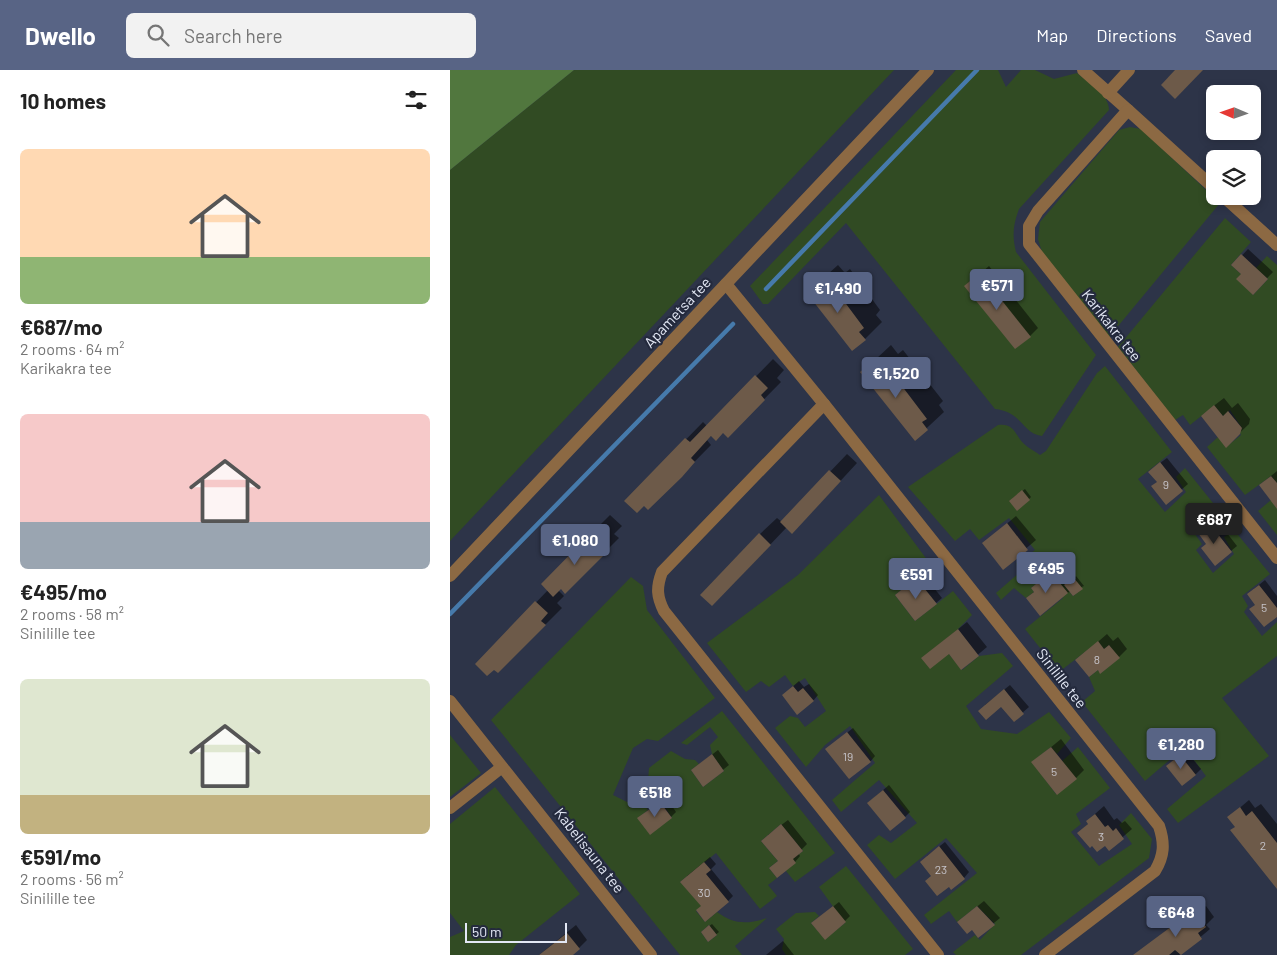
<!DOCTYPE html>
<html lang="en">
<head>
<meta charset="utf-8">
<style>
  body { margin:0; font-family:Barlow,sans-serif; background:#f2f2f2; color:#222; height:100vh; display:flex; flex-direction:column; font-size:19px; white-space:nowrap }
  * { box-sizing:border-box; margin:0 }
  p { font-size:16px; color:#767676 }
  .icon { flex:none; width:28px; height:28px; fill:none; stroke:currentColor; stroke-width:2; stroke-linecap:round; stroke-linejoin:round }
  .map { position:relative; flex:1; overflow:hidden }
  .panel { display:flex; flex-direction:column; background:#fff; width:450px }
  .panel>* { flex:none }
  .needle { width:32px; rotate:272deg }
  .fabs { position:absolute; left:756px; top:15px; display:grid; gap:10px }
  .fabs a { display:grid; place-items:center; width:55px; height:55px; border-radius:8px; background:#fff; box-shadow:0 2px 8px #0003; font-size:25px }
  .scale { position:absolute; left:15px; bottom:12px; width:102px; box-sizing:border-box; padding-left:5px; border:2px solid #e3e8f5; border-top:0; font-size:14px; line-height:18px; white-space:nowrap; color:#e3e8f5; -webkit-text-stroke:4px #242a3d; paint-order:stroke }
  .price { position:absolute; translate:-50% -42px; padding:0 11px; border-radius:5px; background:#586485; color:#fff; font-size:16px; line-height:32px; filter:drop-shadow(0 1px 2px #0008) }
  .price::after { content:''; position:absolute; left:50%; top:30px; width:15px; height:11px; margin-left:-8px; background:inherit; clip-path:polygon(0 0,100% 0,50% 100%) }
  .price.on { background:#222; color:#fff }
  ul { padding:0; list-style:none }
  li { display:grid; align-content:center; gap:10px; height:265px; padding:0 20px }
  li span { display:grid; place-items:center; height:155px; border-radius:8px; color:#555 }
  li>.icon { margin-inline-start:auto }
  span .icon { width:90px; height:90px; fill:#fffc; stroke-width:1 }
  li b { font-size:21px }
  h2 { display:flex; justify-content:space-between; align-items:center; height:60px; padding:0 20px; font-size:21px }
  header { display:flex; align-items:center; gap:30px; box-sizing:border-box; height:70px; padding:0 25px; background:#586485; color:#fff }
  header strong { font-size:24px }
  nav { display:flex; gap:28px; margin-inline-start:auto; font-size:18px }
  .search { width:350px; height:45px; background:#f2f2f2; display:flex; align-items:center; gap:12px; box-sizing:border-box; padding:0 18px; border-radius:8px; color:#767676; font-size:19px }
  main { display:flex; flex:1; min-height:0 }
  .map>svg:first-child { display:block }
</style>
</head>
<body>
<header>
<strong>Dwello</strong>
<div class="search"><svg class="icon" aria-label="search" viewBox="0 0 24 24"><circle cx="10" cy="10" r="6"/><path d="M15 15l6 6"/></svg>Search here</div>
<nav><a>Map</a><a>Directions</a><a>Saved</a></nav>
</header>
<main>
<section class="panel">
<h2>10 homes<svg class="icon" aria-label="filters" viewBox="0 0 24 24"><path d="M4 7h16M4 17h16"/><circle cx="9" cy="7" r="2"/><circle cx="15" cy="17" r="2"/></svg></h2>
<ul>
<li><span style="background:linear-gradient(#ffd9b3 70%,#8fb573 0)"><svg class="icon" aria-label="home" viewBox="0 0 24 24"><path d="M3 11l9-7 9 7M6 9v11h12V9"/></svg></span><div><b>€687/mo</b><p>2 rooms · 64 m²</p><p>Karikakra tee</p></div></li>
<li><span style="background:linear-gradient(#f6c9c9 70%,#9aa5b1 0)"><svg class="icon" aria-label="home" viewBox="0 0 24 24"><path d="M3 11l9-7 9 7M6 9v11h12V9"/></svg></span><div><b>€495/mo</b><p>2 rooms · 58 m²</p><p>Sinilille tee</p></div></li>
<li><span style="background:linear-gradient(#dfe7d0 75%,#c2b280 0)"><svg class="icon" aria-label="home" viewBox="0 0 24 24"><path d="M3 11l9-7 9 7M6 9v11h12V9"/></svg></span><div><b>€591/mo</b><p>2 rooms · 56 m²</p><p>Sinilille tee</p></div></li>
</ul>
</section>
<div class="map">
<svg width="827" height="885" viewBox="0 0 827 885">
  <rect width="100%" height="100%" fill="#2d3448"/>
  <!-- green -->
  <g fill="#314b23" fill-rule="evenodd">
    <polygon points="124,0 444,0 0,471 0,100"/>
    <path d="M506 0H548L556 17 571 0H585L604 9 627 3C638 12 659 24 659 40L569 139C563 155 562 166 566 182L646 285 592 366C572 364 573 342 545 339L396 153 318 234H313L300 216Z"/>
    <polygon points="680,57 691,59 770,133 659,267 592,182 588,169 590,152 669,60"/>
    <polygon points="775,148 801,172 781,195 791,204 803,225 818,209 806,198 817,186 827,195 827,413 821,406 795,425 757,377 768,367 776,377 791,365 789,361 792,358 780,340 773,346 764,336 740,355 733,345 725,350 668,277"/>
    <path d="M655 296 722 382 688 409 715 442 736 422 726 407 735 398 771 443 745 464 752 474 746 480 763 503 784 484 774 467 784 460 820 504 792 526 798 536 794 542 812 566 827 552V586L772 628 819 686 728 753 717 739 756 706 741 686 730 681 695 711 632 632 645 621 639 607 648 600 651 603 669 588 659 575 654 579 648 572 609 602 575 559 613 528 606 519 611 515 602 502 581 518 584 522 576 528 564 518 551 530 546 523 571 501 566 494 585 480 559 448 529 470 520 459 505 471 458 417 548 355C564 353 564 363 573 373 578 378 585 381 590 385L596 381 647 303ZM623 508 632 519 623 526 614 515Z"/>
    <polygon points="429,425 481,495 445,525 465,551 503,521 522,545 508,559 499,584 512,600 529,586 552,583 563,596 516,636 531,659 567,664 599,642 621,668 607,684 601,677 582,692 606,724 626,709 612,691 628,677 660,718 626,744 631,754 621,762 649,796 682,774 669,755 681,743 702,769 699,788 571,885 506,885 503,882 525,865 530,870 545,854 527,836 507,852 499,841 481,854 474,845 527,803 496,768 445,809 417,775 429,765 441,773 467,753 429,710 391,742 382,730 425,693 400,656 375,675 356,697 325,658 340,646 348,648 355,657 376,641 355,608 343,616 335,605 319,617 311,611 296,622 257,573 348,505"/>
    <polygon points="821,430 827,438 827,465 808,441"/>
    <path d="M181 507 193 516 197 540 265 628 208 671 197 669 183 678 163 725 177 732 187 727 198 740 188 748H222L198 710 199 698 221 681 235 689 245 690 249 694 241 700 253 717 274 701 262 684 260 675 268 667 260 657 237 675 231 673 272 641 385 783 345 812 336 801 343 789 353 781 331 754 311 771 328 791 319 798 327 808 318 815 327 826 310 839 266 783 230 812 257 831 246 841 255 852 267 842C285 855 297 854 317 848L285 876 292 885H230L41 650ZM259 855 267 865 258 872 251 862Z"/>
    <polygon points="0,665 31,703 0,727"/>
    <polygon points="45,717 130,824 66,875 59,885 0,885 0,867 14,861 0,843 0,754"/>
    <polygon points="396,796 463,879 455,885 336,885 332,879 334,869 326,859 346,843 365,842 369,846 361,853 375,869 395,853 369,817"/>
  </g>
  <!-- forest -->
  <polygon fill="#51773e" points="0,0 124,0 0,100"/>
  <!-- shadow -->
  <g fill="#0007">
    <polygon points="798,179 823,202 803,223 793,204 783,195"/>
    <polygon points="388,195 395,203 400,199 430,240 426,245 432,252 415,269 358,222"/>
    <polygon points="539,196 588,258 580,266 516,216"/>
    <polygon points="441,275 448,284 453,280 493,331 489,335 494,342 465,369 411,303"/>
    <polygon points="323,289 334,300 327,308 331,312 278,366 273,361 262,365 257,370 261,375 198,439 194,435 176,431 253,352 257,356"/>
    <polygon points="774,328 782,338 788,333 800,349 799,354 776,376 761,338"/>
    <polygon points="397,384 407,393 359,445 337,457 279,518 310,464 327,448 332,452"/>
    <polygon points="717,388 738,414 716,433 708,412 706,396"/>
    <polygon points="827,401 827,436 810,415"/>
    <polygon points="575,419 581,427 579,429 563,428"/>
    <polygon points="160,445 172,456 164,464 169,468 115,522 111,517 108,520 114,526 107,533 112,538 48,602 44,598 27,594 98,520 143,462"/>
    <polygon points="566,446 586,470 553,498 534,473"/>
    <polygon points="766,449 787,476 765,494 758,473 755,458"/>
    <polygon points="610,494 622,510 626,506 634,516 617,523 577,528 585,521 583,518"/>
    <polygon points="472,503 492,528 486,533 452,519"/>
    <polygon points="815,510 827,526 827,545 806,534 804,519"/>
    <polygon points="517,552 537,577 512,598 499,582 482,580"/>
    <polygon points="657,564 663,571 668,567 677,579 669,587 648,598 627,590"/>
    <polygon points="349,611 354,617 359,614 368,625 363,631 339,620"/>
    <polygon points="560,615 579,637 564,650 551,635 535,635"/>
    <polygon points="403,658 425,686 420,692 383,674"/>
    <polygon points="611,669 634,700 626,708 583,692"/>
    <polygon points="268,680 279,695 254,715 242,700"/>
    <polygon points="736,681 751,699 745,705 723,690"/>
    <polygon points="439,715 460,742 455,747 418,733"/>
    <polygon points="216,727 226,742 221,747 195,743"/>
    <polygon points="799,730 805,738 811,734 827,754 827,817 779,747"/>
    <polygon points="654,736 664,750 667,748 672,753 675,751 682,759 659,779 655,774 629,763 639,753 637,751"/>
    <polygon points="338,750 357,774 348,783 350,786 345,792 329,791 318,765"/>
    <polygon points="495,772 519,802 514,808 483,805 477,786"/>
    <polygon points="260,787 266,794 261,799 283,826 278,831 252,836 237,806"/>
    <polygon points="534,831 550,848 528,866 514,847"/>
    <polygon points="389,832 400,846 395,851 362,853"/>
    <polygon points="756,836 764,847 756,855 760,859 729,885 691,885 689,882 743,839 746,844"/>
    <polygon points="262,854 269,862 259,870 255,859"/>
    <polygon points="126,855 137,870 129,878 121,885 89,885"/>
    <polygon points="333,871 344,885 316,885"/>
  </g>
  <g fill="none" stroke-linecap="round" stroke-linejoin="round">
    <!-- stream -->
    <g stroke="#467aab" stroke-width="4.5">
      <polyline points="316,219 527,0"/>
      <polyline points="0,544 283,254"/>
    </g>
  </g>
  <!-- building -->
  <g fill="#6d5a49">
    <polygon points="725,0 753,0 725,29 711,15"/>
    <polygon points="791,184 818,209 803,225 786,209 791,204 781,195"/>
    <polygon points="530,203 581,267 565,279 514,216"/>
    <polygon points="371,211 377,219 382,215 414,258 409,262 416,270 402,281 356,222"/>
    <polygon points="424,291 430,299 436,295 477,349 472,352 478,360 465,371 410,302"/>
    <polygon points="305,305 318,318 311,325 315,330 278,368 273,363 266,371 261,366 241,388 245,392 232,407 198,440 194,436 187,443 174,431 235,368 240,372"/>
    <polygon points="764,335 773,346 778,341 792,358 790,364 776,378 751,346"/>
    <polygon points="710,392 733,421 716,435 701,416 707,412 698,402"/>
    <polygon points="379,400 391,411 342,464 330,452"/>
    <polygon points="821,406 827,413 827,439 809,415"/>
    <polygon points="572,420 580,430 567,441 559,431"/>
    <polygon points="557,453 578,480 553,500 532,473"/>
    <polygon points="760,454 782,482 765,496 751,478 756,474 748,463"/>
    <polygon points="143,461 156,474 148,481 153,486 115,524 111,519 103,527 91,514"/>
    <polygon points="309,463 321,475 262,536 250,525"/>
    <polygon points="601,502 618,523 590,546 576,528 584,522 581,518"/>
    <polygon points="623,507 633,519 623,526 614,515"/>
    <polygon points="466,508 487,534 465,551 445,525"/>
    <polygon points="809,515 827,538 827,547 814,557 799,539 805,535 797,524"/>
    <polygon points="85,531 98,543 91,551 96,555 48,603 44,600 37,606 25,594"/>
    <polygon points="508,559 529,586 511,600 499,584 480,599 471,588"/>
    <polygon points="648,571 654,579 659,575 670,588 650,604 648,600 639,607 625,590"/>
    <polygon points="343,616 348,622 353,618 364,631 347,645 332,625"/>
    <polygon points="554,619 574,644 564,652 551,637 536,650 528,641"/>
    <polygon points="397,662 421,692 399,709 375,679"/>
    <polygon points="601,677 627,709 607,725 581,692"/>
    <polygon points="262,684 274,701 253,717 241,700"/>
    <polygon points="730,685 746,705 732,716 716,696"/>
    <polygon points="433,720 456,748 440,761 417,733"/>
    <polygon points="210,732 222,748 200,765 187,748"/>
    <polygon points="790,737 796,746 802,741 827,773 827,819 780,760 785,757 777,747"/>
    <polygon points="645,744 655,757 658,755 663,761 666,758 674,769 659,781 655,776 647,782 642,776 640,778 627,763 638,754 636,751"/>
    <polygon points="331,754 353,781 343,789 346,793 327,808 319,798 328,791 311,771"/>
    <polygon points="489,776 515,809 501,820 499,817 487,826 475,811 481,806 470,792"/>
    <polygon points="254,792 261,800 256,804 279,832 255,852 246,840 251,836 230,812"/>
    <polygon points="383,836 396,852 375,870 361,853"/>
    <polygon points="527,836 545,855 528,868 522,860 517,864 507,852"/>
    <polygon points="746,844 756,857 748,863 752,869 731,885 725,880 719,885 683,885 734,847 737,851"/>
    <polygon points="259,855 267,865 258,872 251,862"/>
    <polygon points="117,863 130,879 123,885 89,885"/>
  </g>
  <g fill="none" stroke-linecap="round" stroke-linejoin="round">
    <!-- minor -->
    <g stroke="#8c6943" stroke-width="12">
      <polyline points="633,0 678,40"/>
      <polyline points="658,23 679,0"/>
      <polyline points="765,119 678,40 588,141 579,156 579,174 827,488"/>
      <polyline points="773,126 827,175"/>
      <polyline points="276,214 374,334"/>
      <polyline points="0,506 478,0"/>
      <polyline points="0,631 201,885"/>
      <polyline points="0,738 52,697"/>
      <path d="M488 885 214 541C207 527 206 518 212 502L374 334 709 756C715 774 714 786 705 801L595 885"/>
    </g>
  </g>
  <g text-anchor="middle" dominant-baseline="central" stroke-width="4.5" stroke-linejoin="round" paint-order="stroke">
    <!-- number labels -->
    <g font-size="12" fill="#c6c4ca">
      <text x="716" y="414">9</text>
      <text x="814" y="537">5</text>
      <text x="647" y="589">8</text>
      <text x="398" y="686">19</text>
      <text x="604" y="701">5</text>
      <text x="651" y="766">3</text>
      <text x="813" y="775">2</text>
      <text x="491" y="799">23</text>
      <text x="254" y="822">30</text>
    </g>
    <!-- street labels -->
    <g font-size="15" fill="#e3e8f5" stroke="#242a3d">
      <text transform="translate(227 242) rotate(-47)">Apametsa tee</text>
      <text transform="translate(662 255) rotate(52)">Karikakra tee</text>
      <text transform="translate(612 608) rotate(52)">Sinilille tee</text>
      <text transform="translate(140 780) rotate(52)">Kabelisauna tee</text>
    </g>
  </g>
</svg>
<div class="fabs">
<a><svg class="needle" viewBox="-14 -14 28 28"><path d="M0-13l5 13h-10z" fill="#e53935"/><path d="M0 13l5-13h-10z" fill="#767676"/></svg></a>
<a><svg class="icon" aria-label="layers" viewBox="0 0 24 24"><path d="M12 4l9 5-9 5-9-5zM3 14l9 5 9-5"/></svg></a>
</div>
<div class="scale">50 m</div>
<b class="price" style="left:547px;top:241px">€571</b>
<b class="price" style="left:388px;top:244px">€1,490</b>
<b class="price" style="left:446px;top:329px">€1,520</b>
<b class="price on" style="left:764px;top:475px">€687</b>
<b class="price" style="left:125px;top:496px">€1,080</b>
<b class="price" style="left:596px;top:524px">€495</b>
<b class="price" style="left:466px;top:530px">€591</b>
<b class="price" style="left:731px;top:700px">€1,280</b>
<b class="price" style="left:205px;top:748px">€518</b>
<b class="price" style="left:726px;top:868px">€648</b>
</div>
</main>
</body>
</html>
